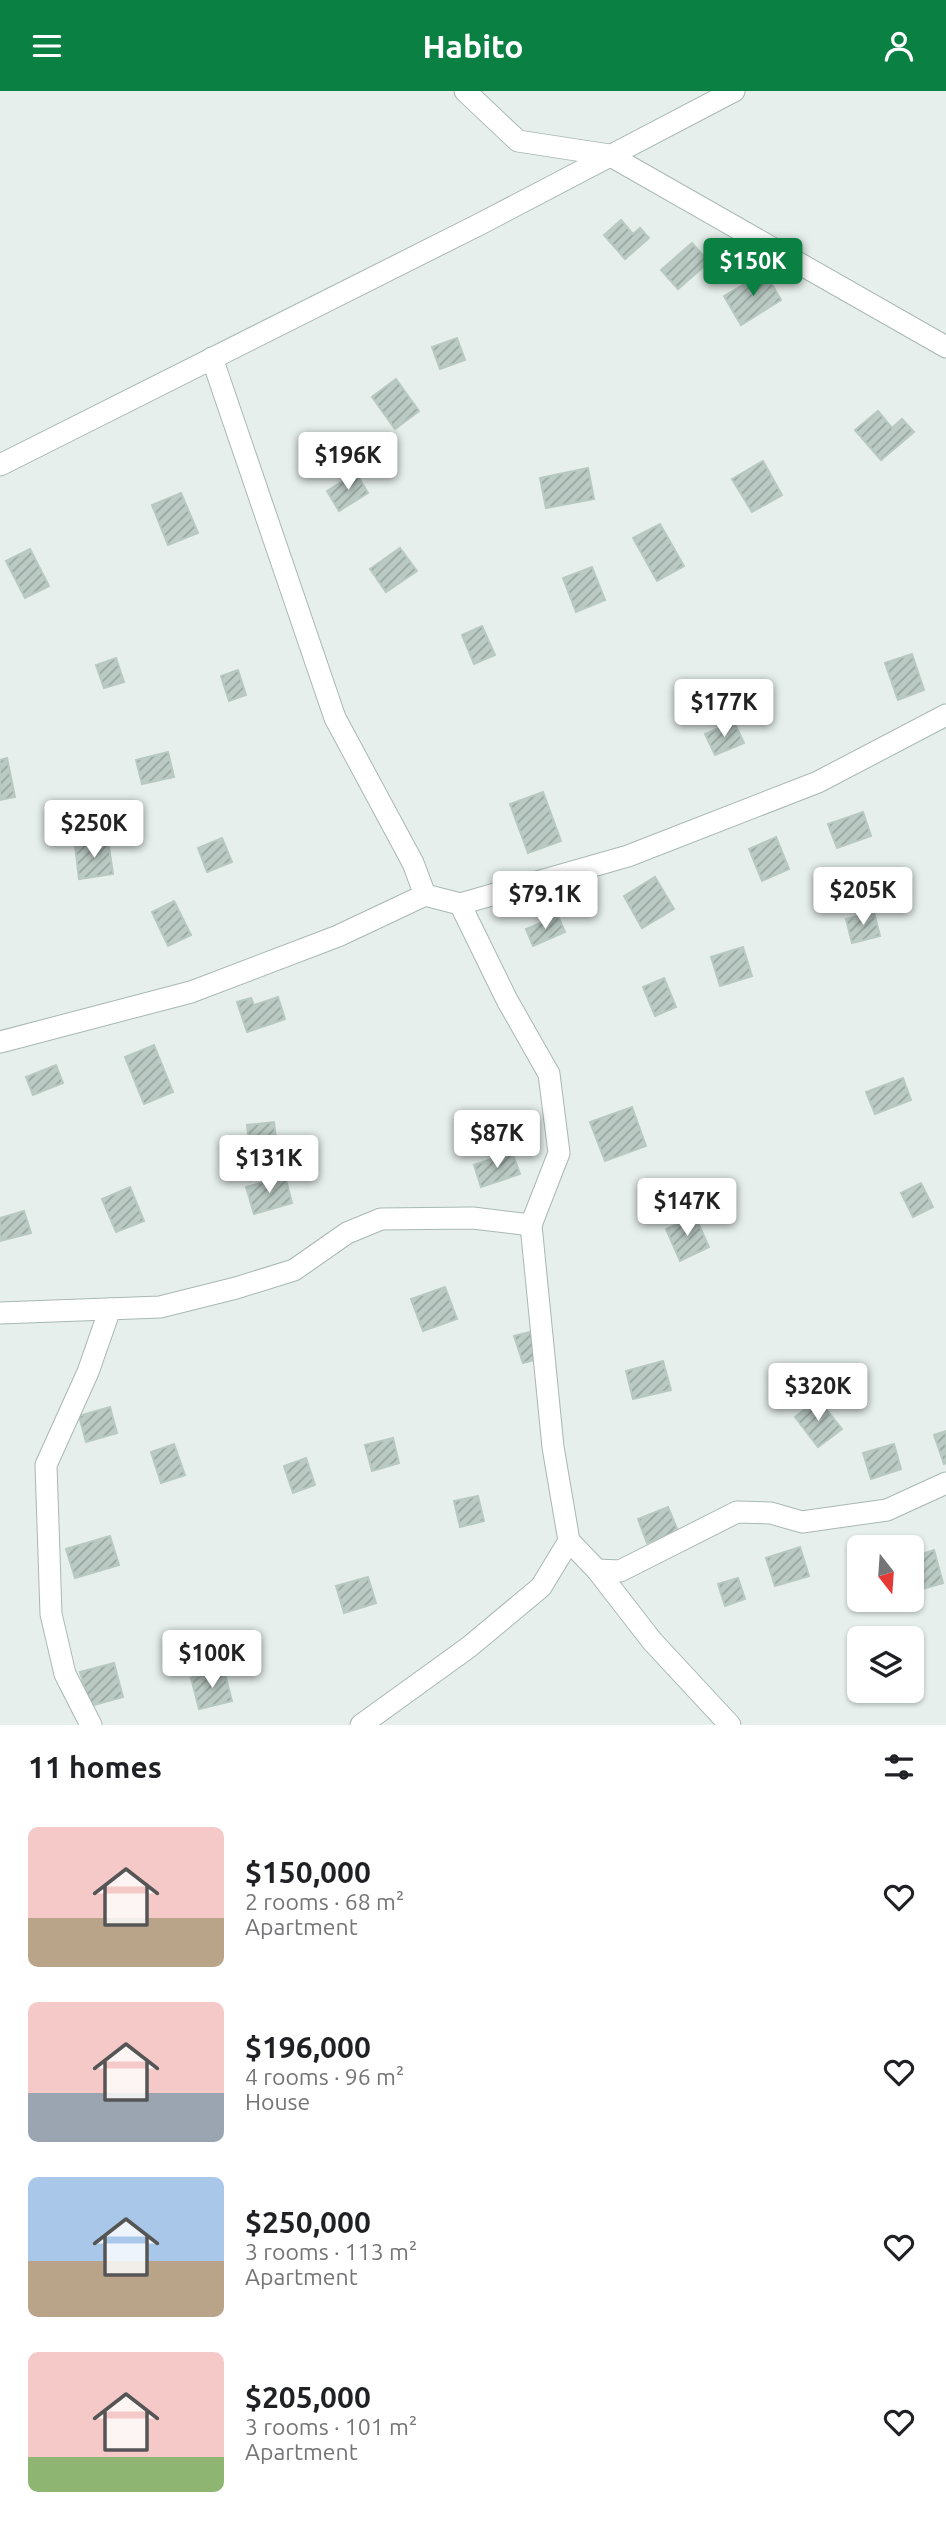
<!DOCTYPE html>
<html lang="en">
<head>
<meta charset="utf-8">
<style>
  body { margin:0; font-family:Ubuntu,sans-serif; background:#f2f2f2; color:#202124; height:100vh; display:flex; flex-direction:column; font-size:26px; white-space:nowrap }
  * { box-sizing:border-box; margin:0 }
  p { font-size:23px; color:#757577 }
  .icon { flex:none; width:38px; height:38px; fill:none; stroke:currentColor; stroke-width:2; stroke-linecap:round; stroke-linejoin:round }
  .map { position:relative; height:1634px; overflow:hidden }
  .sheet { display:flex; flex-direction:column; background:#fff; flex:1 }
  .sheet>* { flex:none }
  .needle { width:46px; rotate:163deg }
  .buttons { position:absolute; left:847px; top:1444px; display:grid; gap:14px }
  .buttons a { display:grid; place-items:center; width:77px; height:77px; border-radius:10px; background:#fff; box-shadow:0 2px 5px #0004; font-size:35px }
  .price { position:absolute; translate:-50% -60px; padding:0 16px; border-radius:7px; background:#fff; color:#222; font-size:23px; line-height:46px; filter:drop-shadow(0 2px 4px #0008) }
  .price::after { content:''; position:absolute; left:50%; top:42px; width:21px; height:16px; margin-left:-10px; background:inherit; clip-path:polygon(0 0,100% 0,50% 100%) }
  .price.active { background:#0b8043; color:#fff }
  ul { padding:0; list-style:none }
  li { display:flex; align-items:center; gap:21px; height:175px; padding:0 28px }
  li span { display:grid; place-items:center; flex:none; width:196px; height:140px; border-radius:10px; color:#555 }
  li>.icon { margin-inline-start:auto }
  span .icon { width:84px; height:84px; fill:#fffc; stroke-width:1 }
  li b { font-size:30px }
  h2 { display:flex; justify-content:space-between; align-items:center; height:84px; padding:0 28px; font-size:30px }
  header { display:flex; justify-content:space-between; align-items:center; height:91px; padding:0 28px; background:#0b8043; color:#fff; font-size:32px; font-weight:600 }
  .map>svg:first-child { display:block }
</style>
</head>
<body>
<header><svg class="icon" aria-label="menu" viewBox="0 0 24 24"><path d="M4 6h16M4 12h16M4 18h16"/></svg>Habito<svg class="icon" aria-label="person" viewBox="0 0 24 24"><circle cx="12" cy="8" r="4"/><path d="M4 21q1-7 8-7t8 7"/></svg></header>
<div class="map">
<svg width="946" height="1634" viewBox="0 0 946 1634">
  <defs>
    <pattern id="building-hatch" width="6" height="6" patternUnits="userSpaceOnUse" patternTransform="scale(1.75)"><rect width="6" height="6" fill="#bbcac4"/><path d="M-1 1l2-2M0 6l6-6M5 7l2-2" fill="none" stroke="#98a6a0"/></pattern>
  </defs>
  <rect width="100%" height="100%" fill="#e6efeb"/>
  <!-- building -->
  <g fill="url(#building-hatch)" stroke="#b8c9c2" stroke-width="2">
    <polygon points="621,129 633,143 640,137 649,147 625,168 604,144"/>
    <polygon points="692,152 709,171 678,198 661,179"/>
    <polygon points="765,181 781,209 741,234 724,205"/>
    <polygon points="457,247 465,269 440,278 432,256"/>
    <polygon points="396,288 419,320 395,338 372,306"/>
    <polygon points="878,320 892,337 902,328 914,341 881,369 855,339"/>
    <polygon points="763,370 782,404 752,421 732,388"/>
    <polygon points="588,377 594,408 546,417 540,387"/>
    <polygon points="356,382 368,402 339,420 327,400"/>
    <polygon points="181,402 198,442 168,454 152,414"/>
    <polygon points="660,433 684,475 657,490 633,447"/>
    <polygon points="400,457 417,480 386,501 370,478"/>
    <polygon points="30,458 49,495 25,507 6,470"/>
    <polygon points="592,476 605,509 576,521 563,487"/>
    <polygon points="482,535 495,564 474,573 462,544"/>
    <polygon points="912,563 924,599 898,609 885,572"/>
    <polygon points="116,567 124,591 104,597 96,574"/>
    <polygon points="238,579 246,604 229,610 221,585"/>
    <polygon points="734,631 744,652 715,664 705,643"/>
    <polygon points="168,661 174,686 142,693 136,669"/>
    <polygon points="7,667 15,706 0,709 0,669"/>
    <polygon points="543,701 561,750 528,762 510,713"/>
    <polygon points="863,721 871,745 837,757 828,733"/>
    <polygon points="776,746 789,778 762,790 749,758"/>
    <polygon points="222,747 232,771 207,781 198,757"/>
    <polygon points="108,749 113,783 79,788 75,754"/>
    <polygon points="655,786 674,818 642,837 624,805"/>
    <polygon points="174,810 191,844 168,855 152,821"/>
    <polygon points="874,821 880,845 852,852 846,828"/>
    <polygon points="558,825 565,841 533,855 526,838"/>
    <polygon points="743,856 752,885 720,895 711,866"/>
    <polygon points="664,887 676,916 655,925 643,896"/>
    <polygon points="278,906 285,928 247,941 237,911 251,907 254,914"/>
    <polygon points="154,954 173,1001 144,1013 125,966"/>
    <polygon points="56,974 63,992 33,1004 26,986"/>
    <polygon points="903,987 911,1009 875,1023 866,1001"/>
    <polygon points="632,1016 646,1055 605,1070 590,1031"/>
    <polygon points="274,1031 277,1056 250,1059 247,1034"/>
    <polygon points="512,1061 520,1083 481,1096 474,1074"/>
    <polygon points="285,1085 292,1112 254,1123 246,1096"/>
    <polygon points="921,1092 933,1116 913,1126 901,1102"/>
    <polygon points="130,1096 144,1130 116,1141 102,1108"/>
    <polygon points="24,1120 31,1142 0,1150 0,1127"/>
    <polygon points="695,1125 709,1156 680,1170 666,1138"/>
    <polygon points="445,1196 457,1228 423,1240 411,1208"/>
    <polygon points="530,1241 538,1268 523,1272 514,1245"/>
    <polygon points="663,1270 671,1299 633,1308 626,1280"/>
    <polygon points="818,1308 842,1338 818,1356 795,1326"/>
    <polygon points="110,1316 117,1342 86,1351 79,1325"/>
    <polygon points="946,1340 946,1372 944,1373 934,1344"/>
    <polygon points="393,1347 399,1372 372,1380 365,1354"/>
    <polygon points="174,1353 185,1384 161,1392 151,1361"/>
    <polygon points="894,1353 901,1378 871,1388 863,1362"/>
    <polygon points="306,1367 315,1394 293,1402 284,1375"/>
    <polygon points="478,1405 484,1430 460,1436 454,1410"/>
    <polygon points="668,1416 678,1440 647,1452 638,1428"/>
    <polygon points="110,1445 119,1474 75,1487 66,1458"/>
    <polygon points="800,1456 809,1485 775,1495 766,1467"/>
    <polygon points="934,1459 943,1492 912,1501 912,1466"/>
    <polygon points="368,1486 376,1512 344,1522 336,1495"/>
    <polygon points="738,1487 745,1508 725,1515 718,1493"/>
    <polygon points="114,1572 123,1606 90,1615 80,1581"/>
    <polygon points="224,1579 232,1610 199,1618 191,1587"/>
  </g>
  <g fill="none" stroke-linecap="round" stroke-linejoin="round">
    <!-- minor casing -->
    <g stroke="#a8b8b2" stroke-width="23">
      <g id="minor">
        <polyline points="465,0 518,50 609,64 946,256"/>
        <polyline points="212,267 335,627 413,772 425,804 460,813"/>
        <polyline points="0,374 482,132 734,0"/>
        <polyline points="0,951 191,901 338,845 425,804"/>
        <polyline points="0,1222 160,1216 236,1197 294,1179 347,1142 381,1128 473,1127 531,1134"/>
        <polyline points="597,1479 620,1480 737,1421 771,1422 802,1431 887,1419 946,1392"/>
        <polyline points="91,1634 65,1583 51,1523 46,1374 88,1281 110,1218"/>
        <polyline points="361,1634 469,1556 541,1496 569,1450"/>
        <polyline points="730,1634 652,1550 597,1479 569,1450 553,1356 531,1134 559,1062 549,983 507,909 460,813 628,765 818,691 946,624"/>
      </g>
    </g>
    <!-- minor -->
    <use href="#minor" stroke="#fff" stroke-width="21"/>
  </g>
</svg>
<div class="buttons">
<a><svg class="needle" viewBox="-14 -14 28 28"><path d="M0-13l5 13h-10z" fill="#e53935"/><path d="M0 13l5-13h-10z" fill="#757577"/></svg></a>
<a><svg class="icon" aria-label="layers" viewBox="0 0 24 24"><path d="M12 4l9 5-9 5-9-5zM3 14l9 5 9-5"/></svg></a>
</div>
<b class="price active" style="left:753px;top:207px">$150K</b>
<b class="price" style="left:348px;top:401px">$196K</b>
<b class="price" style="left:724px;top:648px">$177K</b>
<b class="price" style="left:94px;top:769px">$250K</b>
<b class="price" style="left:863px;top:836px">$205K</b>
<b class="price" style="left:545px;top:840px">$79.1K</b>
<b class="price" style="left:497px;top:1079px">$87K</b>
<b class="price" style="left:269px;top:1104px">$131K</b>
<b class="price" style="left:687px;top:1147px">$147K</b>
<b class="price" style="left:818px;top:1332px">$320K</b>
<b class="price" style="left:212px;top:1599px">$100K</b>
</div>
<section class="sheet">
<h2>11 homes<svg class="icon" aria-label="filters" viewBox="0 0 24 24"><path d="M4 7h16M4 17h16"/><circle cx="9" cy="7" r="2"/><circle cx="15" cy="17" r="2"/></svg></h2>
<ul>
<li><span style="background:linear-gradient(#f6c9c9 65%,#b9a48a 0)"><svg class="icon" aria-label="home" viewBox="0 0 24 24"><path d="M3 11l9-7 9 7M6 9v11h12V9"/></svg></span><div><b>$150,000</b><p>2 rooms · 68 m²</p><p>Apartment</p></div><svg class="icon" aria-label="heart" viewBox="0 0 24 24"><path d="M12 20l-8-8c-3-5 5-10 8-4 3-6 11-1 8 4z"/></svg></li>
<li><span style="background:linear-gradient(#f6c9c9 65%,#9aa5b1 0)"><svg class="icon" aria-label="home" viewBox="0 0 24 24"><path d="M3 11l9-7 9 7M6 9v11h12V9"/></svg></span><div><b>$196,000</b><p>4 rooms · 96 m²</p><p>House</p></div><svg class="icon" aria-label="heart" viewBox="0 0 24 24"><path d="M12 20l-8-8c-3-5 5-10 8-4 3-6 11-1 8 4z"/></svg></li>
<li><span style="background:linear-gradient(#a9c7e8 60%,#b9a48a 0)"><svg class="icon" aria-label="home" viewBox="0 0 24 24"><path d="M3 11l9-7 9 7M6 9v11h12V9"/></svg></span><div><b>$250,000</b><p>3 rooms · 113 m²</p><p>Apartment</p></div><svg class="icon" aria-label="heart" viewBox="0 0 24 24"><path d="M12 20l-8-8c-3-5 5-10 8-4 3-6 11-1 8 4z"/></svg></li>
<li><span style="background:linear-gradient(#f6c9c9 75%,#8fb573 0)"><svg class="icon" aria-label="home" viewBox="0 0 24 24"><path d="M3 11l9-7 9 7M6 9v11h12V9"/></svg></span><div><b>$205,000</b><p>3 rooms · 101 m²</p><p>Apartment</p></div><svg class="icon" aria-label="heart" viewBox="0 0 24 24"><path d="M12 20l-8-8c-3-5 5-10 8-4 3-6 11-1 8 4z"/></svg></li>
</ul>
</section>
</body>
</html>
